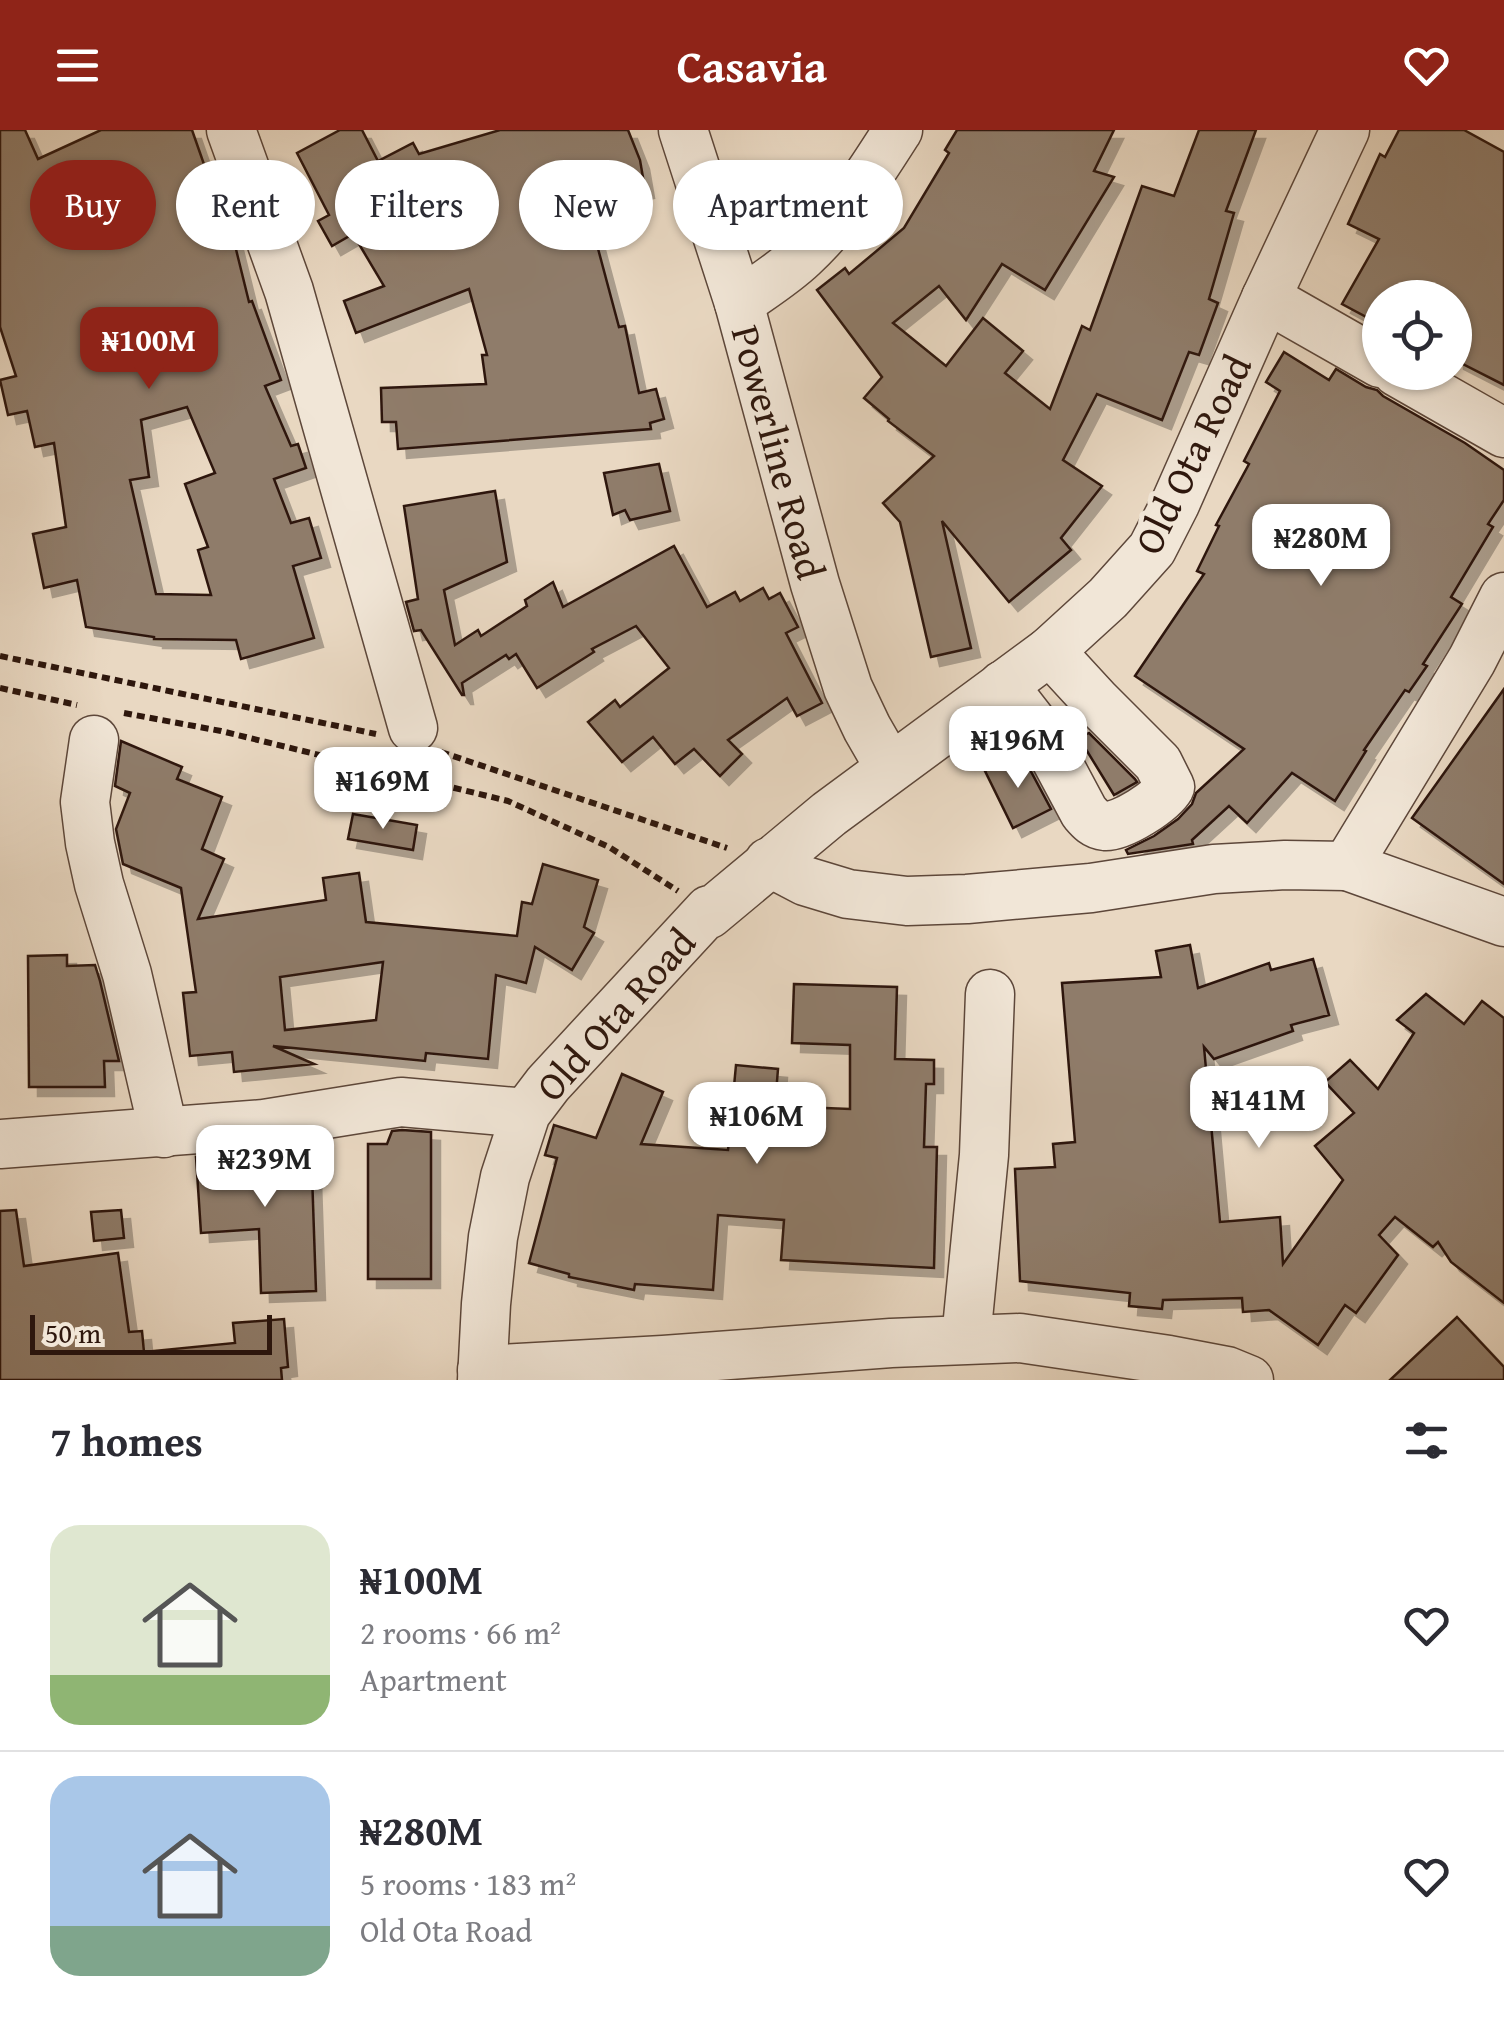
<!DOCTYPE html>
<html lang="en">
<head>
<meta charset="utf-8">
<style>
  body { margin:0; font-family:"Gentium Book Plus",serif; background:#f2f2f3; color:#2b2b33; height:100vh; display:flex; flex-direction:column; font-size:38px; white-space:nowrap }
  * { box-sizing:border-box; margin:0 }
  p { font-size:32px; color:#7c7c81 }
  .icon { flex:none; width:55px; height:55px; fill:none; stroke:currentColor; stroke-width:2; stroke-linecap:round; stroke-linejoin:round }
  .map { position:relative; height:1250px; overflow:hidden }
  .drawer { display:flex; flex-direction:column; background:#fff; flex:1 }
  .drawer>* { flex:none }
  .top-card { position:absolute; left:30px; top:30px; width:1000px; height:90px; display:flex; gap:20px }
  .fabs { position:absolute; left:1362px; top:150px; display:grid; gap:20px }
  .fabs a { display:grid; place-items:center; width:110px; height:110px; border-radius:50%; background:#fff; box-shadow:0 2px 8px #0004; font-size:50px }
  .scale { position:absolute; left:30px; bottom:25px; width:242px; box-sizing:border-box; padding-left:10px; border:5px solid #2e170d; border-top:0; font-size:28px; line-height:35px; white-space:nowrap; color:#2e170d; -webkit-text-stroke:8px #f1e6d7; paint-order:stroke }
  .price { position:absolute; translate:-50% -85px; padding:0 22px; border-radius:20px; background:#fff; color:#222; font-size:32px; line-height:65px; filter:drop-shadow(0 2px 5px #0008) }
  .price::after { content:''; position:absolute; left:50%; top:60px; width:30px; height:22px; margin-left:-15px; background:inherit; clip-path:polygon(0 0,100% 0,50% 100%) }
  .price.current { background:#8f2418; color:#fff }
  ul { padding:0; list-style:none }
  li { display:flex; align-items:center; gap:30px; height:250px; padding:0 50px }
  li+li { border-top:2px solid #e1e1e2 }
  li span { display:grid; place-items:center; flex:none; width:280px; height:200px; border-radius:30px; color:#555 }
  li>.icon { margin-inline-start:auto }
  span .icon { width:120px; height:120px; fill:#fffc; stroke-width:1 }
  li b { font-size:42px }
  h2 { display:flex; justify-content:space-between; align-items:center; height:120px; padding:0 50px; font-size:42px }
  .tag { padding:0 35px; border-radius:45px; background:#fff; box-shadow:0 2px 8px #0004; font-size:35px; line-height:90px }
  .tag.current { background:#8f2418; color:#fff }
  header { display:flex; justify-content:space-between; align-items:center; height:130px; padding:0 50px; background:#8f2418; color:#fff; font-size:45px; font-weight:800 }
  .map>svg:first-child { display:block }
</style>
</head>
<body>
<header><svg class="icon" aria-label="menu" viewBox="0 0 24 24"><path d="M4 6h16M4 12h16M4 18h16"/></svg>Casavia<svg class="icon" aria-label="heart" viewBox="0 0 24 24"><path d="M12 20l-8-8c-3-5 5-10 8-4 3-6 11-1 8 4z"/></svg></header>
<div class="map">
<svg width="1504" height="1250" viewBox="0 0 1504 1250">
  <defs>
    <filter id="shadow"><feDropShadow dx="9" dy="9" stdDeviation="0" flood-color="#0004"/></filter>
  </defs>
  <rect width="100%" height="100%" fill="#e9d8c2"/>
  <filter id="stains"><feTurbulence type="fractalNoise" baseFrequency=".002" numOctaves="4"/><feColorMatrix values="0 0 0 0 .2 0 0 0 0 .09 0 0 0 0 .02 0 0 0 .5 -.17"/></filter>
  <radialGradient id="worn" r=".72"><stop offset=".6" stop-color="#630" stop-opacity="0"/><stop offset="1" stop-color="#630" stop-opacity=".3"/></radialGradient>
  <!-- building -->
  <g fill="#8f7b6b" stroke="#2e170d" stroke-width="2.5" fill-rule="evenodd" filter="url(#shadow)">
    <path d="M0 0H25L38 29 101 0H192L227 100 231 99 249 172 252 171 281 250 265 256 291 316 298 314 306 338 274 349 291 393 309 388 321 428 293 436 314 508 241 529 236 510 154 509V507L86 497 77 450 44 458 33 404 66 397 54 313 35 317 27 281 8 285 0 250 16 246 0 197ZM187 277 215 343 185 354 208 417 198 420 211 465 156 464 130 350 149 347 141 290Z"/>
    <polygon points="340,0 362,0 378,31 413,13 419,24 500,0 628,0 640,30 645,59 585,70 619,197 625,196 639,263 656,259 664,289 650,293 651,299 398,319 396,292 382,292 381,258 486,254 482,225 487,225 469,159 356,203 344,171 384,156 353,104 332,116 318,91 329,85 297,23"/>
    <polygon points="957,0 1114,0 1094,41 1114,47 1045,160 1002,134 966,190 939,156 893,193 946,236 983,188 1023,221 1005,243 1050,279 1082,196 1090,200 1142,56 1174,66 1199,0 1256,0 1226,81 1234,83 1209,169 1218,173 1199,225 1189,222 1162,290 1097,264 1063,330 1102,356 1061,408 1071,420 1009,472 942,391 971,518 931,527 900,392 883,373 934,326 888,291 889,289 864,268 882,247 817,160 845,138 849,144 904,98 949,23 945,20"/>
    <polygon points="1399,0 1464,0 1504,22 1504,255 1455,230 1455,168 1380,168 1380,201 1365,193 1368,188 1342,174 1379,109 1348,94 1380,24 1385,27"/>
    <polygon points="1284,222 1329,250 1336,239 1366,257 1377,260 1383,266 1465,313 1504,340 1504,370 1488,394 1493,397 1451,467 1462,474 1423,534 1427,536 1409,562 1405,560 1364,620 1366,621 1335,671 1292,643 1247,693 1229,676 1192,710 1193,714 1128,724 1126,720 1154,706 1178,689 1192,674 1196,663 1244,619 1135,546 1204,444 1197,441 1219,396 1216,395 1249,334 1244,331 1280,261 1266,252"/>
    <polygon points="659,334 670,381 630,390 625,380 613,385 604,343"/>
    <polygon points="495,361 507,432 444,460 455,515 478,500 481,506 527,476 525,470 553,452 563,477 674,416 707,477 735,462 740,471 763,458 769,469 780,463 798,497 786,503 822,573 797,586 787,568 728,610 742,624 720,646 694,619 675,634 653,607 622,632 588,592 615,570 620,577 669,538 636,496 592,519 594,522 537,558 516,524 509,529 506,525 462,553 464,565 462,565 421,500 414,501 406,472 418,469 404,376"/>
    <polygon points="1504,559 1504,754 1412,688"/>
    <polygon points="1089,603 1135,649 1137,652 1114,665 1079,608"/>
    <path d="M121 611 182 637 177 649 222 667 202 719 224 729 198 789 326 770 323 748 359 743 366 792 517 806 522 772 532 774 543 734 598 750 584 797 594 803 572 840 535 817 526 853 496 845 488 929 426 923 425 931 273 916 314 934 234 942 232 922 190 926 183 863 196 862 181 758 123 734 116 699 130 663 115 656ZM383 832 376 890 285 900 280 847Z"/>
    <polygon points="1021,623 1051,679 1013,698 985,641"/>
    <polygon points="353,684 417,695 413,720 348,709"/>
    <polygon points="1190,815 1198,858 1269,833 1271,840 1313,829 1329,885 1291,895 1293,901 1214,929 1204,917 1220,1092 1280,1087 1283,1134 1343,1050 1315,1016 1354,983 1325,952 1350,930 1378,959 1414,903 1397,890 1426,864 1464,894 1482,871 1504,888 1504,1173 1451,1132 1438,1112 1433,1117 1395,1087 1379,1105 1398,1125 1356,1183 1345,1175 1318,1215 1269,1180 1243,1182 1242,1168 1163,1170 1162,1179 1129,1176 1130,1163 1020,1151 1015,1039 1055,1037 1053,1014 1075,1012 1062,853 1161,847 1156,821"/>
    <polygon points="67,825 67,836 95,835 100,851 119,931 104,931 105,957 29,957 28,826"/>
    <polygon points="794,854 897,857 895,929 934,930 934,954 926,954 924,1017 937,1017 934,1138 781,1130 784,1090 718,1085 713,1160 635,1154 634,1160 569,1147 569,1144 529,1133 557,1028 545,1025 554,995 596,1008 622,944 663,962 641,1014 728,1020 736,935 778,939 775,976 850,979 850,915 792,913"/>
    <polygon points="402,1000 431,1002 431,1149 368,1149 368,1014 387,1014 392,1001"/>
    <polygon points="311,1014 316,1161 261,1163 259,1099 201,1103 196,1027 266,1021"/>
    <polygon points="16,1080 24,1136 118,1123 129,1202 142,1201 144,1222 235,1213 233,1193 284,1189 288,1237 281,1238 282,1250 0,1250 0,1081"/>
    <polygon points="121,1080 124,1108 94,1111 91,1082"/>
    <polygon points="1457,1187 1504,1237 1504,1250 1390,1250"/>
  </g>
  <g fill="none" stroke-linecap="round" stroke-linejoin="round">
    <!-- minor casing -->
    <g stroke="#5d473a" stroke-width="51">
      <g id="minor">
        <polyline points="231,0 289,161 413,598"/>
        <polyline points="683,0 739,173 815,454 848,558 867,598 890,638"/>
        <polyline points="1266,168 1380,233"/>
        <path d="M739 173C760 158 783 144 802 126 841 90 870 44 898 0"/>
        <polyline points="1397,242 1504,303"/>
        <polyline points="1504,467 1472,530 1347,736 1504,792"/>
        <path d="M1003 555 1045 609 1084 682C1090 689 1095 695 1105 696 1122 697 1162 671 1170 657L1158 633 1096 571 1050 521"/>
        <polyline points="94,610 85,672 90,713 99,754 127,844 164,1003"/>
        <polyline points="769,732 805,751 848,764 907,771 967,769 1091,758 1214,739 1285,735 1347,736"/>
        <polyline points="0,1014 264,994 401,972 526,983"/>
        <polyline points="966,1209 984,1025 990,864"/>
        <polyline points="482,1240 663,1230 891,1213 1020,1208 1169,1230 1227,1241 1249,1250"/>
        <polyline points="482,1250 486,1174 493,1107 505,1047 526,983 548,954 709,780 709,784 829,684 1050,521 1108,468 1152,419 1175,374 1266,168 1345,0"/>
      </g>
    </g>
    <!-- path -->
    <g stroke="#2e170d" stroke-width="6" stroke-dasharray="8 5" stroke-linecap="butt">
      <polyline points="0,526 376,604"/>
      <polyline points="0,558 77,575"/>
      <polyline points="124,583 221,601 508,671 609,717 678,761"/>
      <polyline points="441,622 727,718"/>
    </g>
    <!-- minor -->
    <use href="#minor" stroke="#f1e6d7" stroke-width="48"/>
  </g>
  <g text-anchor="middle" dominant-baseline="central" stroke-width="10" stroke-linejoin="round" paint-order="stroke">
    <!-- street labels -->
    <g font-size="40" fill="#2e170d" stroke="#f1e6d7">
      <text transform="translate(779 322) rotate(75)">Powerline Road</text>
      <text transform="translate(1192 324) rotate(-64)">Old Ota Road</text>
      <text transform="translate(615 884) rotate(-48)">Old Ota Road</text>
    </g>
  </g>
  <rect width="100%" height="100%" filter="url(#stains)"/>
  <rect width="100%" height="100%" fill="url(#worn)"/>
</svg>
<div class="fabs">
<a><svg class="icon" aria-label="locate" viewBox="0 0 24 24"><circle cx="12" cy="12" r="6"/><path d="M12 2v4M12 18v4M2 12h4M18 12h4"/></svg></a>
</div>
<div class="scale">50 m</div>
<b class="price current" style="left:149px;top:262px">₦100M</b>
<b class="price" style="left:1321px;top:459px">₦280M</b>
<b class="price" style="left:1018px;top:661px">₦196M</b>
<b class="price" style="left:383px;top:702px">₦169M</b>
<b class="price" style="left:1259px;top:1021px">₦141M</b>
<b class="price" style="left:757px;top:1037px">₦106M</b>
<b class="price" style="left:265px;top:1080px">₦239M</b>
<div class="top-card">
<a class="tag current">Buy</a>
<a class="tag">Rent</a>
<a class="tag">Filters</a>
<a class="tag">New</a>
<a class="tag">Apartment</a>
</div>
</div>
<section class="drawer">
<h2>7 homes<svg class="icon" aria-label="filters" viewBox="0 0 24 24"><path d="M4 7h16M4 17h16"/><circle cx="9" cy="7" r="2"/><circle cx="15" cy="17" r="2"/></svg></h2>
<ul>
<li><span style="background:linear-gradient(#dfe7d0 75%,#8fb573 0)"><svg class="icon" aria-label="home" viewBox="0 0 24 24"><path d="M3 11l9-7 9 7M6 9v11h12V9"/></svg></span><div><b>₦100M</b><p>2 rooms · 66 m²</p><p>Apartment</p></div><svg class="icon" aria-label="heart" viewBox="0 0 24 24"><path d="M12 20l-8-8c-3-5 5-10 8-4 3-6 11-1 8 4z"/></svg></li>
<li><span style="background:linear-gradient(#a9c7e8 75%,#7fa58c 0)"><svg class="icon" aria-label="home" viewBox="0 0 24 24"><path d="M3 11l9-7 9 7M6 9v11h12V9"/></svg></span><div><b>₦280M</b><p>5 rooms · 183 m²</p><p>Old Ota Road</p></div><svg class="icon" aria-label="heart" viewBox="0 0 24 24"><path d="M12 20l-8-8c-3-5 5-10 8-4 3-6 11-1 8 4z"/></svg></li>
</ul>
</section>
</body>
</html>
